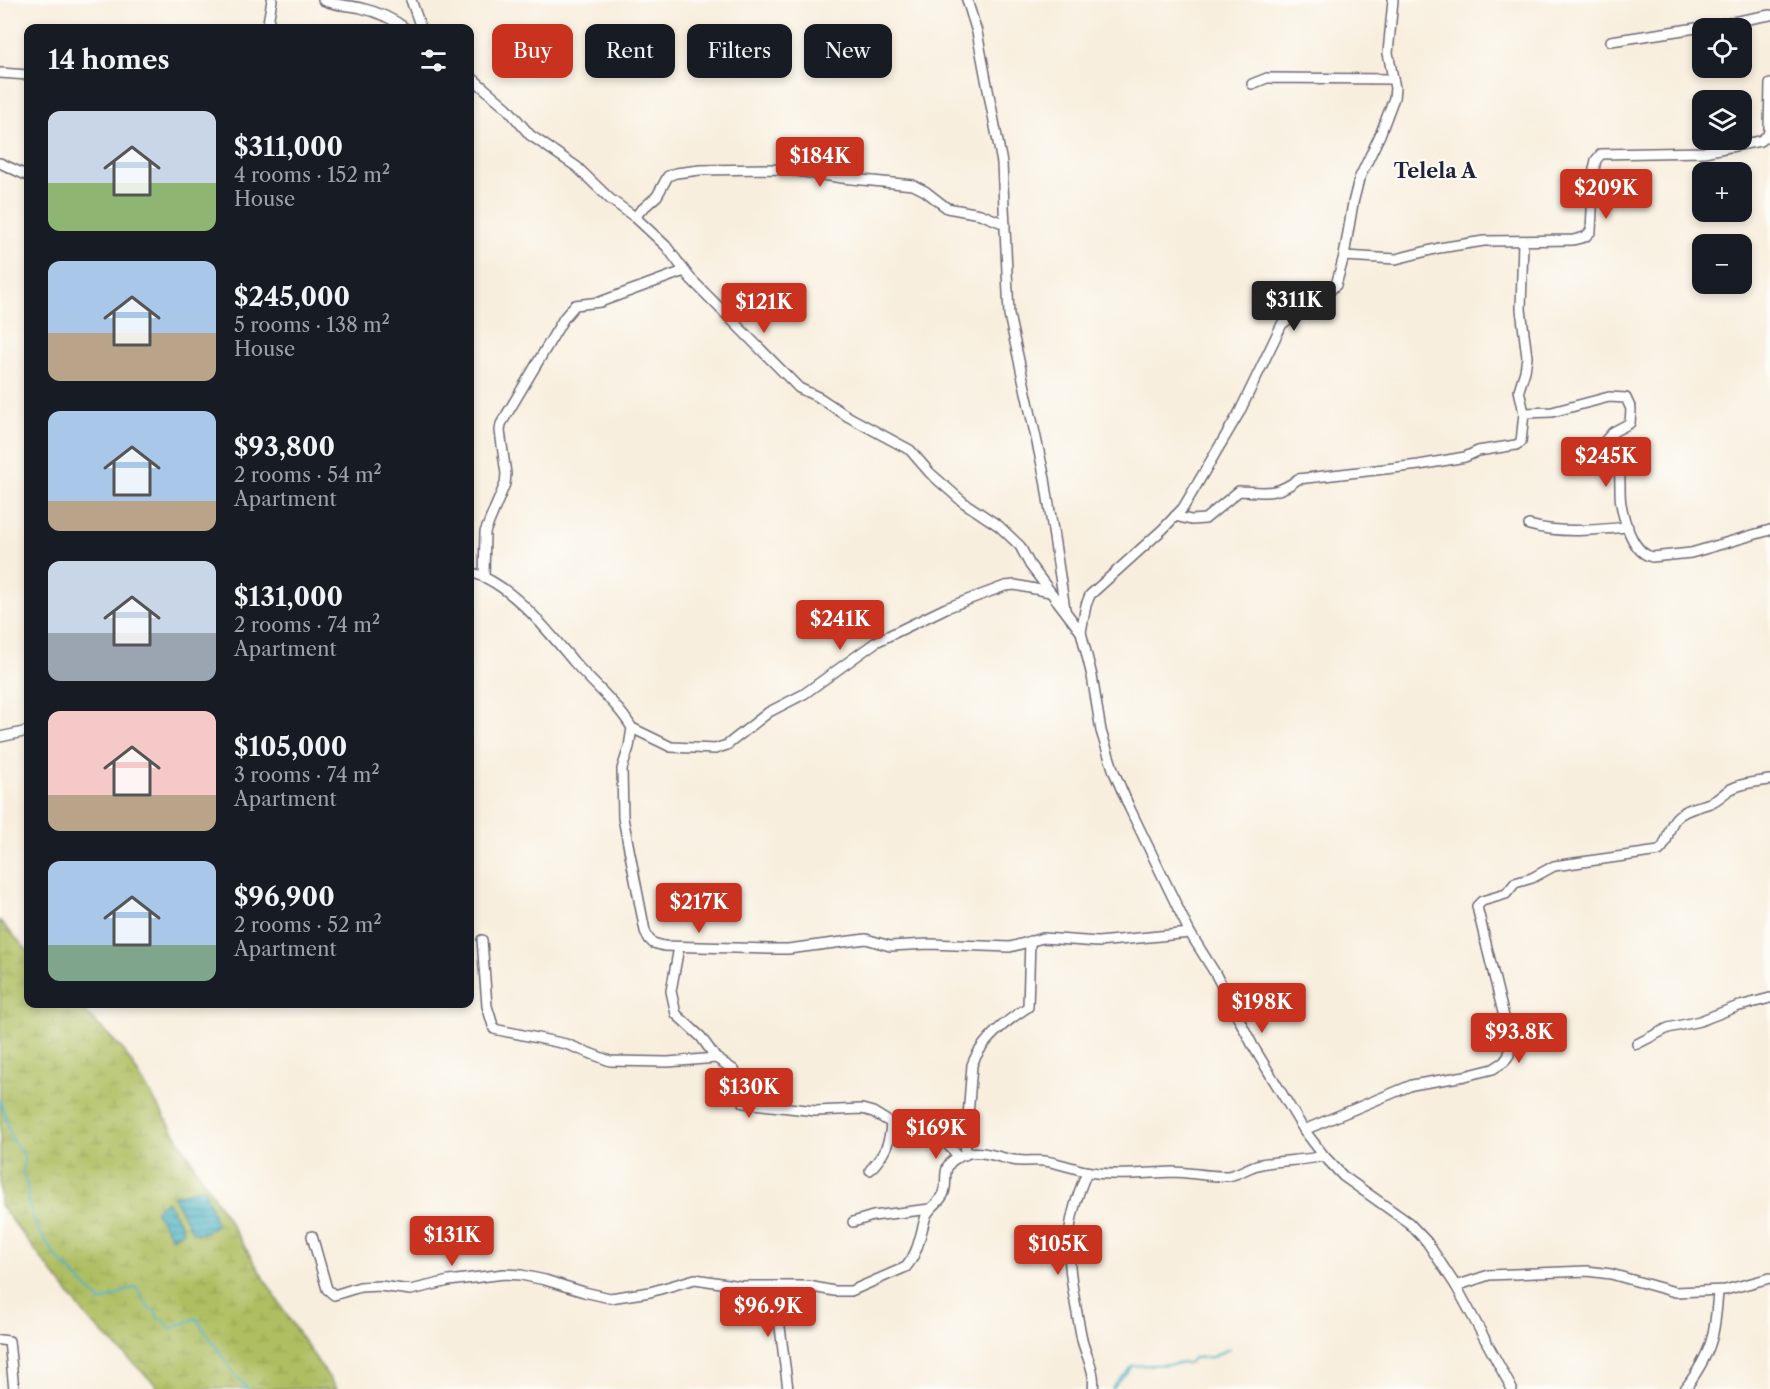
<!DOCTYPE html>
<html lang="en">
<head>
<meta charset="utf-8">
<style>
  body { margin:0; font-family:"Libre Caslon Text",serif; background:#242831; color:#f1f3f6; height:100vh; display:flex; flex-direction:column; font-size:22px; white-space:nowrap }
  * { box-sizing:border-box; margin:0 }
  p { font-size:20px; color:#9ea1a6 }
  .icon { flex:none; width:33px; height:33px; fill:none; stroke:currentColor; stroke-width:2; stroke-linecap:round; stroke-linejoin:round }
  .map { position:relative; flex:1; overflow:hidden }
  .sheet { position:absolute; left:24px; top:24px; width:450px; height:984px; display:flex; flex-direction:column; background:#171b24; border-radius:12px; box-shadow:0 3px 9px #0003 }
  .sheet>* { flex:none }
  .banner { position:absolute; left:492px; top:24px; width:570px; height:54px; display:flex; gap:12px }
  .controls { position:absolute; left:1692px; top:18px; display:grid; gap:12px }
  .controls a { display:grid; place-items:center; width:60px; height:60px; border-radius:12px; background:#171b24; box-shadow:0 3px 9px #0003; font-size:30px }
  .price { position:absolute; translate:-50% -51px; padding:0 14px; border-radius:6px; background:#c8321e; color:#fff; font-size:20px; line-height:39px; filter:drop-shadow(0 2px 3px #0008) }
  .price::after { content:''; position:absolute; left:50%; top:36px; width:18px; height:14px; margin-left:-9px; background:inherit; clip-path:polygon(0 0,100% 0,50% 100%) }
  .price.current { background:#222; color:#fff }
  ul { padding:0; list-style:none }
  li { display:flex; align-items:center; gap:18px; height:150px; padding:0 24px }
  li span { display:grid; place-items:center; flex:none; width:168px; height:120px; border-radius:12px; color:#555 }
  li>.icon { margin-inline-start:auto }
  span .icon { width:72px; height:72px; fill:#fffc; stroke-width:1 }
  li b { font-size:26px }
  h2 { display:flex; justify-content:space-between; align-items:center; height:72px; padding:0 24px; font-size:26px }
  .tag { padding:0 21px; border-radius:12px; background:#171b24; box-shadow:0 3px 9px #0003; font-size:21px; line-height:54px }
  .tag.current { background:#c8321e; color:#fff }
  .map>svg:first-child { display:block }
</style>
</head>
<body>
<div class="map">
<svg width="1770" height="1389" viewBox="0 0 1770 1389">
  <defs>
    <pattern id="wetland-marsh" width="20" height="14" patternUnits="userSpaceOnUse" patternTransform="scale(1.5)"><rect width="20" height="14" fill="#afbe60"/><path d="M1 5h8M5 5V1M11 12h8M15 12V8" fill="none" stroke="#96a354"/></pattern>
    <pattern id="water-rules" width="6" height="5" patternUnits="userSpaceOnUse" patternTransform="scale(1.5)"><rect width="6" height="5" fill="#46b2c3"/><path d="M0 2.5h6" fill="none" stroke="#3a90a0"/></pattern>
  </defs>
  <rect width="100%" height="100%" fill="#fdfcf7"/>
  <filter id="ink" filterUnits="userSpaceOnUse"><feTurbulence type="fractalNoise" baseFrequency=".0167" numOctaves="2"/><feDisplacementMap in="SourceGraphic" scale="12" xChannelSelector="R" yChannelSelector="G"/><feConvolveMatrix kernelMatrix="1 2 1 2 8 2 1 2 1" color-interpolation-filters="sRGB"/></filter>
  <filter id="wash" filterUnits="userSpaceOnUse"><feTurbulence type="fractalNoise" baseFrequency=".008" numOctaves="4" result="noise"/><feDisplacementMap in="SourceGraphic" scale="24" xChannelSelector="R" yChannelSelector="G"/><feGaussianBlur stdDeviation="1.35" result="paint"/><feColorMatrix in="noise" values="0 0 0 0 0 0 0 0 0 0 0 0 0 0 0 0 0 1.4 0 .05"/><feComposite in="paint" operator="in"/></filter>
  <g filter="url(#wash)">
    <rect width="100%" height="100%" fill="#f8eedd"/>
    <!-- wetland -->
    <polygon fill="url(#wetland-marsh)" stroke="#68704e" stroke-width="1.5" points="0,921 28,951 28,1004 78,1004 124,1051 296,1330 337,1389 160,1389 89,1320 0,1205"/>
    <!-- water -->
    <g fill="url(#water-rules)" stroke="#346a7f" stroke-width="1.5">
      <path d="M204 1188 216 1224C210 1232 203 1234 193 1233L173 1196Z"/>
      <polygon points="167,1201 182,1227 183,1231 172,1238 155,1211"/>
    </g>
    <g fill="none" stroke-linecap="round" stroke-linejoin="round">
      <!-- stream -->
      <g stroke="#46b2c3" stroke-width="2">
        <polyline points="0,1099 12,1140 24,1155 23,1173 28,1189 28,1202 37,1228 56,1257 101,1302 136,1287 150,1310 154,1310 159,1319 163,1319 170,1329 196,1318 233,1372 248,1389"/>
        <polyline points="1112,1389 1132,1366 1189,1363 1193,1358 1213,1357 1230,1348"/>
      </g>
    </g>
  </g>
  <g filter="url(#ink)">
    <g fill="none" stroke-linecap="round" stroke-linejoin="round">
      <!-- minor casing -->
      <g stroke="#6d6974" stroke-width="12">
        <g id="minor">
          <path d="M323 0C336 6 348 5 361 8 378 12 392 18 405 28"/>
          <polyline points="411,0 421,28"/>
          <polyline points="967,0 977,32 1002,163 1009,315 1045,479 1065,609"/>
          <polyline points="1393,0 1388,53 1395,88 1394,98 1380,135 1359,179 1353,203 1344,256 1336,285 1325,295 1282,324 1239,413 1183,508 1163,529 1090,595 1086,605 1081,632 1092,676 1101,731 1114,772 1130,809 1190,933 1215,973 1253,1046 1304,1130 1324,1156 1343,1176 1409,1223 1427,1242 1456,1286 1512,1389"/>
          <polyline points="267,28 272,0"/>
          <polyline points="1611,41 1716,25 1770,15"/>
          <polyline points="0,73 28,75"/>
          <polyline points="470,76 507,108 530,135 577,167 610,199 636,218 666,246 690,278 799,388 820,398 847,416 910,450 930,473 963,502 999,526 1020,546 1030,565 1081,632"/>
          <polyline points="1252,84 1267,78 1392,79"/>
          <polyline points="0,163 28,176"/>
          <polyline points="636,218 639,212 657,196 668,176 676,173 700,170 768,169 791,170 842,178 913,185 925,191 947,208 980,214 1005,224"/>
          <polyline points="1344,256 1396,259 1439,248 1484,241 1573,240 1585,237 1591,231 1594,169 1596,160 1601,154 1704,152 1760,141 1768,135 1769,130 1770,84"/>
          <path d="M1524 413 1552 412 1609 397 1626 398 1631 409 1630 423 1613 432 1605 441C1608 451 1617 460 1619 471 1621 481 1619 493 1621 504 1624 521 1633 553 1652 557L1691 553 1770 530"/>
          <path d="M1175 516 1191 520 1205 519 1239 491C1264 492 1277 496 1298 479L1419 465 1465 457 1478 451 1516 445 1521 442 1524 413 1519 390 1525 371 1527 357 1521 309 1523 241"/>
          <path d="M1529 525C1561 534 1595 530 1628 527"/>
          <path d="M470 572C511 583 547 630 574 662 593 684 617 703 632 728L629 747 622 769 623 818 645 931 648 938 653 943 664 946 770 949H788L866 939 890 946 929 944 1010 947 1043 938 1098 942 1190 933"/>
          <polyline points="484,576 485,532 505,484 506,474 500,431 501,424 564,318 575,305 600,302 684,271"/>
          <polyline points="632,728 671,747 715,749 727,745 769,712 804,694 876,642 946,608 1005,586 1015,585 1050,592"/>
          <polyline points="0,737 28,731"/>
          <polyline points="482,940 487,1006 494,1029 566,1044 610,1061 668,1062 716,1058"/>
          <polyline points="679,947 671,991 676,1014 701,1037 716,1058 734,1070 738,1078 744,1103 816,1111 862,1109 873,1112 891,1123 907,1123 934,1130 959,1157"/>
          <polyline points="1637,1044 1668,1028 1700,1021 1736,1007 1770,998"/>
          <path d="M1304 1130 1412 1085 1465 1076 1493 1069 1504 1062 1509 1055 1510 1041 1478 911 1477 906 1482 901 1506 894 1515 883 1532 878 1554 866 1659 851C1669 843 1667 828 1676 818 1684 809 1699 807 1710 803 1718 800 1722 795 1729 790 1741 783 1756 782 1770 780"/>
          <path d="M965 1155 972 1065C981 1040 1006 1021 1028 1007L1030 941"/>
          <path d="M870 1170C884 1155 890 1144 891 1123"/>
          <path d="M1087 1172C1078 1193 1070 1215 1069 1239 1068 1272 1076 1307 1082 1340 1086 1356 1096 1372 1093 1389"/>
          <polyline points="853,1222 873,1216 930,1209"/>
          <path d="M312 1236 327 1289 334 1295 360 1287 380 1286 411 1290 449 1281 504 1274 521 1275 545 1280 584 1292 610 1298 650 1292 695 1279 740 1286H808L834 1291H851L906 1267C919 1252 920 1234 926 1216 930 1207 939 1203 943 1195 949 1184 941 1170 952 1161 972 1145 992 1156 1013 1160 1023 1162 1035 1160 1045 1161 1059 1163 1072 1168 1085 1171 1114 1177 1143 1173 1172 1172 1190 1172 1209 1177 1227 1176 1239 1175 1249 1166 1261 1164 1282 1160 1303 1161 1324 1156"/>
          <polyline points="780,1286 778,1312 788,1389"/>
          <polyline points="1456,1286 1489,1275 1587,1271 1611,1274 1675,1292 1725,1290 1770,1278"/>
          <polyline points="0,1340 9,1341 14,1389"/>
          <path d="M1685 1389C1712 1352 1715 1336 1718 1291"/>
        </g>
      </g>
      <!-- minor -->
      <use href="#minor" stroke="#fff" stroke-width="9"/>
    </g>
  </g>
  <g text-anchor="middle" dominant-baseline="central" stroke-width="4.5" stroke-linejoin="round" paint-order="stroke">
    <!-- quarter labels -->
    <g font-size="20" font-weight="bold" fill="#22223b" stroke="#fdfcf7">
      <text x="1435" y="171">Telela A</text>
    </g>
  </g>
</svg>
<div class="controls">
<a><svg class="icon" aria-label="locate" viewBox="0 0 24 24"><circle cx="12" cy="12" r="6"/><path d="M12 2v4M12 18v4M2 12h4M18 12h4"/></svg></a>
<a><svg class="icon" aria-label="layers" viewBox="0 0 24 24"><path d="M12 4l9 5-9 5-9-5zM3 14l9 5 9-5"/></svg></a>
<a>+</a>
<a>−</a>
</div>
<b class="price" style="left:820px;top:188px">$184K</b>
<b class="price" style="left:1606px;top:220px">$209K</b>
<b class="price current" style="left:1294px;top:332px">$311K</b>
<b class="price" style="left:764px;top:334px">$121K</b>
<b class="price" style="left:1606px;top:488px">$245K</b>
<b class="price" style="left:840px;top:651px">$241K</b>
<b class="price" style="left:699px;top:934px">$217K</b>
<b class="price" style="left:1262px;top:1034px">$198K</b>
<b class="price" style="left:1519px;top:1064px">$93.8K</b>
<b class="price" style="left:749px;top:1119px">$130K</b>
<b class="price" style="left:936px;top:1160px">$169K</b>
<b class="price" style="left:452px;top:1267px">$131K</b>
<b class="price" style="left:1058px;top:1276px">$105K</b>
<b class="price" style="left:768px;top:1338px">$96.9K</b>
<div class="banner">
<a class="tag current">Buy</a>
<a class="tag">Rent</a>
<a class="tag">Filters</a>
<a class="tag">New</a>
</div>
<section class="sheet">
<h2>14 homes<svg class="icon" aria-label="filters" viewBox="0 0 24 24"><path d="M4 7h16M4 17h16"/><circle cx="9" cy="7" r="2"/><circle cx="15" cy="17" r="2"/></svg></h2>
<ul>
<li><span style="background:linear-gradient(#c9d6e8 60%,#8fb573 0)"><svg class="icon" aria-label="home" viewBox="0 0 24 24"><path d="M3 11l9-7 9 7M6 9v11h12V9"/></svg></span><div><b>$311,000</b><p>4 rooms · 152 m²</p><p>House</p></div></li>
<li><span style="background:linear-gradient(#a9c7e8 60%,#b9a48a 0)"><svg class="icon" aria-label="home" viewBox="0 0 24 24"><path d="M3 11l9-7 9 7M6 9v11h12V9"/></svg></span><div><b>$245,000</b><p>5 rooms · 138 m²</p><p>House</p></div></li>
<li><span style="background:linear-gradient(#a9c7e8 75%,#b9a48a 0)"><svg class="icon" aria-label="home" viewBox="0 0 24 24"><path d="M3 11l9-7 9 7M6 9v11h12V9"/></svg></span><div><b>$93,800</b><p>2 rooms · 54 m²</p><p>Apartment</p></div></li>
<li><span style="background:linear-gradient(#c9d6e8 60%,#9aa5b1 0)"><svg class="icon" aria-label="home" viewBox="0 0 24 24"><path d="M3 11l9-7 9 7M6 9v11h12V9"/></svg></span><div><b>$131,000</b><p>2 rooms · 74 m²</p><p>Apartment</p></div></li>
<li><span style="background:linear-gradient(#f6c9c9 70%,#b9a48a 0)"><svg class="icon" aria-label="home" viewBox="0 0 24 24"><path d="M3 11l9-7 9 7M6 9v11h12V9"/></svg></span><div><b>$105,000</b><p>3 rooms · 74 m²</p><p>Apartment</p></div></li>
<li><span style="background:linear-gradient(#a9c7e8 70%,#7fa58c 0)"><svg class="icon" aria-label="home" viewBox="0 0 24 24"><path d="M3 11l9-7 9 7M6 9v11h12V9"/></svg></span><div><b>$96,900</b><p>2 rooms · 52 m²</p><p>Apartment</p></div></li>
</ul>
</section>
</div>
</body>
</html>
